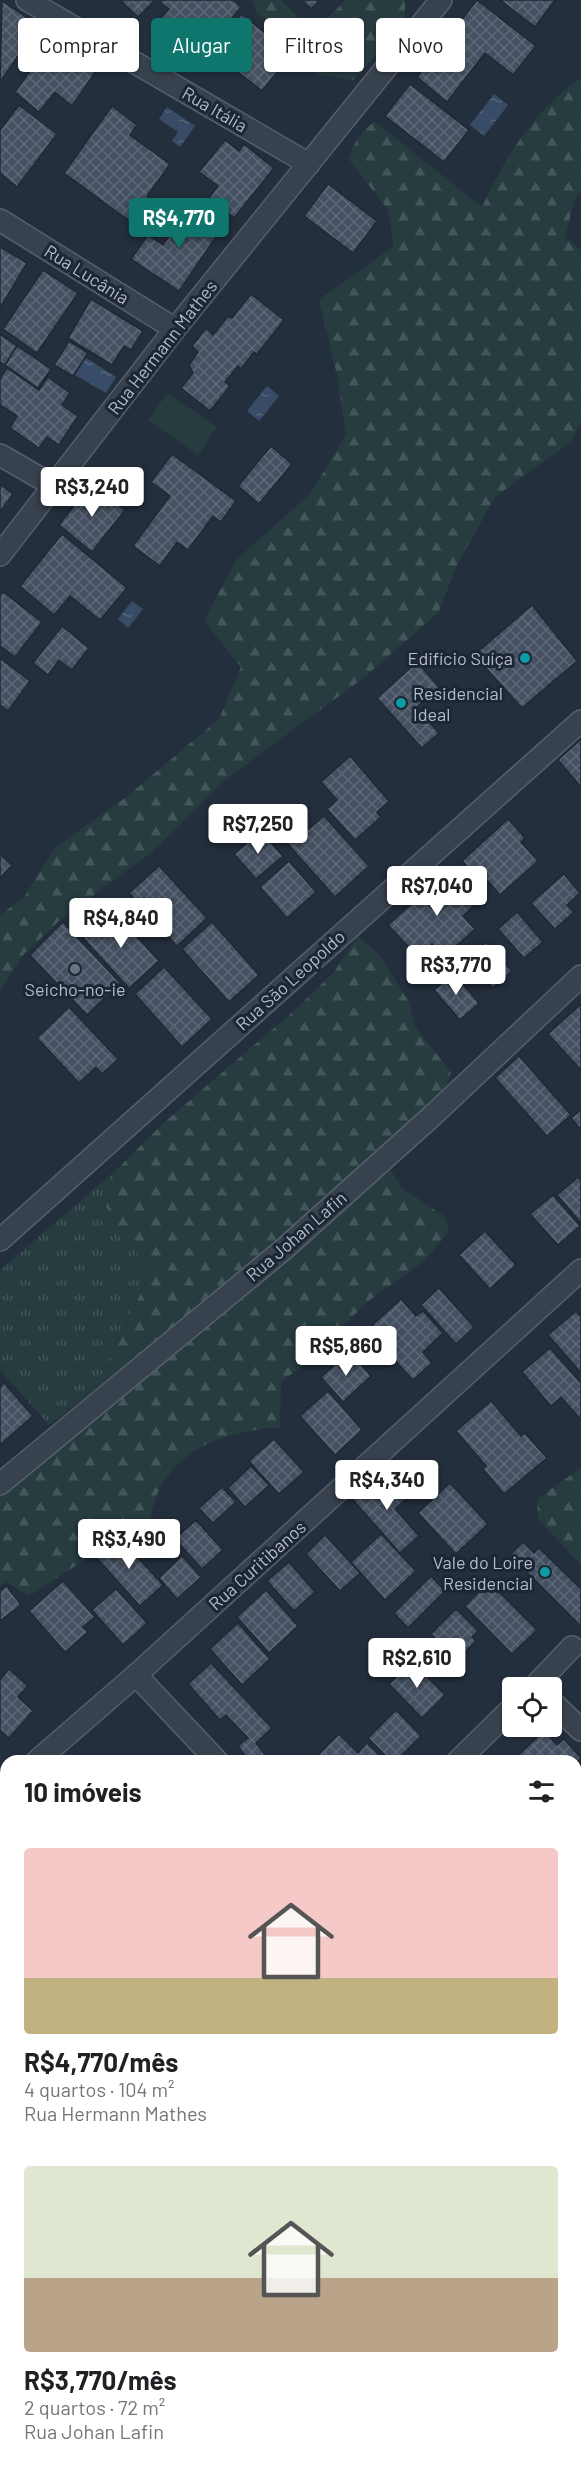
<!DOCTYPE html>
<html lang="pt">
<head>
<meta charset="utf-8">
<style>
  body { margin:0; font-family:Barlow,sans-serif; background:#f2f2f2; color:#202124; height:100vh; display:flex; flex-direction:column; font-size:22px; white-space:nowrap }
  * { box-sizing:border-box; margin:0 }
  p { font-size:20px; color:#757577 }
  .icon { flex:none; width:33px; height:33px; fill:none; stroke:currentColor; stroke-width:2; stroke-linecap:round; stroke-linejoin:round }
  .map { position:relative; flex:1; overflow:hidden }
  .side { position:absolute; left:0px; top:1755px; width:582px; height:720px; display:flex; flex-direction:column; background:#fff; border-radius:18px 18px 0 0; box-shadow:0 2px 4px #0004 }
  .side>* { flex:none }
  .top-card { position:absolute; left:18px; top:18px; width:546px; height:54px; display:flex; gap:12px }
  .fabs { position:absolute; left:502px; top:1677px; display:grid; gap:12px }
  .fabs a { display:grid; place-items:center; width:60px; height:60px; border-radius:6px; background:#fff; box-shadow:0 2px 4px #0004; font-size:30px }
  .price { position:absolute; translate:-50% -51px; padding:0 14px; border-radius:6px; background:#fff; color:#222; font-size:20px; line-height:39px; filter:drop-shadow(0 2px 3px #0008) }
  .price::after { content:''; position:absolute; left:50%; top:36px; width:18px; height:14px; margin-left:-9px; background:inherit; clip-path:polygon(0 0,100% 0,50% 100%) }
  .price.active { background:#0f766e; color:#fff }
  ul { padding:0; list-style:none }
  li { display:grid; align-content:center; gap:12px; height:318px; padding:0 24px }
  li span { display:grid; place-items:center; height:186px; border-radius:6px; color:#555 }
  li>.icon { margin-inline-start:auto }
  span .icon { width:108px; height:108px; fill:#fffc; stroke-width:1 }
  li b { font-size:26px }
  h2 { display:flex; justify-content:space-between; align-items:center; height:72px; padding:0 24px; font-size:26px }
  .chip { padding:0 21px; border-radius:6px; background:#fff; box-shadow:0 2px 4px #0004; font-size:21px; line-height:54px }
  .chip.active { background:#0f766e; color:#fff }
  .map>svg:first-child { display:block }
</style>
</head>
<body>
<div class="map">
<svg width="581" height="2475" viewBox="0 0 581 2475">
  <defs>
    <pattern id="grass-tufts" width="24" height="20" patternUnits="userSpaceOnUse" patternTransform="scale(1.5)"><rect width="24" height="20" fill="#263c3f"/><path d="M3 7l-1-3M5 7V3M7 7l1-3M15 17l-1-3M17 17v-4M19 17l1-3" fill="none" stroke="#435659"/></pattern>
    <pattern id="forest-firs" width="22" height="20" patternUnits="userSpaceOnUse" patternTransform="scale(1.5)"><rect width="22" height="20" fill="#263c3f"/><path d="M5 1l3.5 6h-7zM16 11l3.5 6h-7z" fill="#435659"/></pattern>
    <pattern id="water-ripples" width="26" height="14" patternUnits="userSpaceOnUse" patternTransform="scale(1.5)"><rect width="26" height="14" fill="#394c67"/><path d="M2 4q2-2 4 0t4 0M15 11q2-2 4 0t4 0" fill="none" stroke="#53647b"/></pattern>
    <pattern id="building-cross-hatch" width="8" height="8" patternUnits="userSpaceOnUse" patternTransform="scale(1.5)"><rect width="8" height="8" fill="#455162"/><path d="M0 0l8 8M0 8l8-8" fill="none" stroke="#5d6877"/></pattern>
  </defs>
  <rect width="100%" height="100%" fill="#242f3e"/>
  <!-- grass -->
  <g fill="url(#grass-tufts)">
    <polygon points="115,1171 106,1207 150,1272 104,1371 82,1400 49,1425 0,1370 0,1270"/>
    <polygon points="0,1849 6,1853 6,1906 0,1897"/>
  </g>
  <!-- forest -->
  <g fill="url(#forest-firs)">
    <path d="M252 0H281L298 17 327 18 346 0H405V22L353 80 316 74C302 41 288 31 257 14Z"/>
    <path d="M581 78V190L575 198 565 237 581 250V422L571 442 495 497 458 563 438 613 366 676 224 781 152 852 59 921 25 953 0 991V915L24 897 56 847 125 798 219 719 241 667 204 621 236 560 310 494 346 435 337 375 319 300 394 246 388 210 348 158 357 139 374 121 482 207C505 157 535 109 581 78Z"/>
    <path d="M358 936 380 956 409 1002 415 1027 451 1072 442 1099 380 1155 403 1189 445 1217 449 1231 424 1261 367 1302 301 1368 281 1381 280 1427C229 1432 184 1443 159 1490 153 1502 151 1518 148 1530L110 1533 83 1561 29 1596 6 1582 0 1586V1494L83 1426 82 1400 104 1371 150 1273 106 1207 115 1171 167 1120 295 1010 334 972Z"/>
    <polygon points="581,1468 581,1565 538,1519 537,1499"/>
    <polygon points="6,2163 6,2378 0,2385 0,2168"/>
    <polygon points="576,2392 581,2395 581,2475 429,2475 429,2469 576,2469"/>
  </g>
  <!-- park -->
  <polygon fill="#263c3f" points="167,393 217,427 198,455 148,420"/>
  <!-- water -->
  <g fill="url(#water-ripples)">
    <polygon points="494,94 508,105 484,136 470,125"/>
    <polygon points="167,107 195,126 180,147 172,141 178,132 159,119"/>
    <polygon points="86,358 116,377 106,393 75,375"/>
    <polygon points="267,386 279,396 259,421 247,411"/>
    <polygon points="132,601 143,609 128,628 118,619"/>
  </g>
  <!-- building -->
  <g fill="url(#building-cross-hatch)" stroke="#1f2835" stroke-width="1.5">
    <polygon points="120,0 155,0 138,17"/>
    <polygon points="162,0 233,0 241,7 211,44 202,37 190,53 156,24 169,9 160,2"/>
    <polygon points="302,0 320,0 311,9"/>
    <polygon points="477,0 536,46 513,75 485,53 447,102 417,77"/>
    <polygon points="500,0 555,0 535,27"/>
    <polygon points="2,1 47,31 26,61 18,56 0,82"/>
    <polygon points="241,14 292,53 262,91 212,52"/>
    <polygon points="55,36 100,65 72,106 55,92 39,112 15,92"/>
    <polygon points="410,84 469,130 444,162 385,116"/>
    <polygon points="19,105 57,134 17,187 0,173 0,130"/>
    <polygon points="112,106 137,125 130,135 170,164 147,196 164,209 146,233 64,173"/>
    <polygon points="225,140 239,151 244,144 274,168 234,218 209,198 218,186 199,172"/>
    <polygon points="328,184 377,221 353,253 304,216"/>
    <polygon points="189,205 222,228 179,291 131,259 148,235 163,245"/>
    <polygon points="0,247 27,263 0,308"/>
    <polygon points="43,270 78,293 37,353 3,329"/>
    <polygon points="251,294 284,320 257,354 254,352 241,369 238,366 225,382 230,386 210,411 181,388 193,373 189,365 198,352 192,346 206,328 213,335 228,316 232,318"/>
    <polygon points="91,299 143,331 131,350 124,346 112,365 68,338"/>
    <polygon points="0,334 17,346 5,365 0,362"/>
    <polygon points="69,341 88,353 73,376 54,365"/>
    <polygon points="17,346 51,369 38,388 5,365"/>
    <polygon points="7,368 39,390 48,377 70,393 62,405 78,416 59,445 47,437 39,448 10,428 17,416 0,405 0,379"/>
    <polygon points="271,446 292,464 259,504 238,486"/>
    <polygon points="172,454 236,501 221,522 213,516 188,550 177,542 160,566 133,546 170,496 151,482"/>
    <polygon points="92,483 125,510 92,552 59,525"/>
    <polygon points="0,484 13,494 0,512"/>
    <polygon points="62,534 127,588 100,620 70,596 54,615 20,586"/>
    <polygon points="3,592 42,622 15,657 0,646 0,595"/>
    <polygon points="532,605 577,661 522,708 474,655"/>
    <polygon points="62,626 89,648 72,670 59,660 48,675 33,663"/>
    <polygon points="0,658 30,681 8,711 0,705"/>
    <polygon points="417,662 439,687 416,708 439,733 422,748 377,698"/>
    <polygon points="581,739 581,787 558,760"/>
    <polygon points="350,756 389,801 377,812 381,817 355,840 327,809 337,800 321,782"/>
    <polygon points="296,815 309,829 324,816 369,866 335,897 277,832"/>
    <polygon points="508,819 525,838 521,842 538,861 500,895 486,879 482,883 462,861"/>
    <polygon points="261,831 283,856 256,879 234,854"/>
    <polygon points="0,854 12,865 0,878"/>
    <polygon points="289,861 316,892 287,918 260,887"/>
    <polygon points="159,866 207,918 177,946 129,893"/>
    <polygon points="449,870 478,902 463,916 475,929 444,957 432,944 418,957 388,925"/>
    <polygon points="564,874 580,893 567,905 574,912 555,929 531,903"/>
    <polygon points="113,910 159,961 129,988 83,938"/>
    <polygon points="517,912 543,942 524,958 498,929"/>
    <polygon points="63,922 120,983 87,1015 30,955"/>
    <polygon points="212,922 259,975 229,1002 182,949"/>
    <polygon points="486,942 512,971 493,988 467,958"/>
    <polygon points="164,967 212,1019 182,1047 135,994"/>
    <polygon points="453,973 479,1003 460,1020 434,990"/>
    <polygon points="581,1004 581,1070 548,1034"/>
    <polygon points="69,1007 118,1059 102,1074 96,1067 79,1083 37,1038"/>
    <polygon points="519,1056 571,1115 547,1136 495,1078"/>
    <polygon points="581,1110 581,1130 571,1118"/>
    <polygon points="578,1177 581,1181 581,1223 557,1195"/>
    <polygon points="553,1195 580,1226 558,1245 530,1214"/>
    <polygon points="485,1231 516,1265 490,1289 459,1255"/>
    <polygon points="439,1288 474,1327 456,1344 421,1305"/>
    <polygon points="401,1299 416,1316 423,1311 443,1333 423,1352 432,1363 413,1380 367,1330"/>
    <polygon points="576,1311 581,1317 581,1373 548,1335"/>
    <polygon points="550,1348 581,1383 581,1420 561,1397 551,1406 522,1372"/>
    <polygon points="350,1351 371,1376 343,1402 321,1377"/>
    <polygon points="4,1383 33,1416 0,1445 0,1387"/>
    <polygon points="328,1391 362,1430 335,1455 300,1416"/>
    <polygon points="491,1401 521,1436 525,1433 547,1458 504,1494 483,1469 486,1466 456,1431"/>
    <polygon points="274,1439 304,1472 279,1494 249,1461"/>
    <polygon points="251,1466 269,1485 245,1507 228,1488"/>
    <polygon points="383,1472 407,1498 395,1509 419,1536 400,1553 353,1500"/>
    <polygon points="450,1483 488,1524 456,1554 418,1513"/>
    <polygon points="222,1487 236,1502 213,1523 199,1508"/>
    <polygon points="196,1520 223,1550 202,1569 175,1539"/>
    <polygon points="381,1534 416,1571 385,1600 351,1562"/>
    <polygon points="117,1535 163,1585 140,1606 94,1555"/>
    <polygon points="325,1535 360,1573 340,1591 306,1554"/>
    <polygon points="523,1542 534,1553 539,1548 581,1589 581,1626 510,1555"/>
    <polygon points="182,1556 201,1577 177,1599 159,1578"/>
    <polygon points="289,1562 315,1592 294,1611 267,1581"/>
    <polygon points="431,1576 445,1591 408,1628 394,1613"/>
    <polygon points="63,1581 95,1617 83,1627 88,1632 65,1652 29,1611"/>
    <polygon points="489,1582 537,1630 512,1654 465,1606"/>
    <polygon points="7,1586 21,1605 0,1621 0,1591"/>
    <polygon points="116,1589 147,1623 123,1645 92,1610"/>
    <polygon points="266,1590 298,1626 269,1653 237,1617"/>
    <polygon points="456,1609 478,1631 472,1637 476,1641 457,1661 431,1634"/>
    <polygon points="238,1623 270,1659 242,1685 210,1649"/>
    <polygon points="412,1661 445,1695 422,1718 389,1684"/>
    <polygon points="211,1663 272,1728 256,1743 270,1761 249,1761 238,1746 248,1738 226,1715 220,1720 188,1684"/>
    <polygon points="9,1669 28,1686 18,1697 33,1711 9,1738 0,1730 0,1680"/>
    <polygon points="396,1710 421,1736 396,1761 391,1761 368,1738"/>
    <polygon points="544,1731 557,1745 564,1739 581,1758 576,1764 581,1769 581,1780 576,1785 576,1761 512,1761"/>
    <polygon points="339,1734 358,1753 367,1743 385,1761 324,1761 318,1755"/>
    <polygon points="576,1882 581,1883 581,1932 576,1931"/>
    <polygon points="6,2028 6,2090 0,2083 0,2034"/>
    <polygon points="581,2035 581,2125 576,2127 576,2038"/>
    <polygon points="581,2212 581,2267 576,2271 576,2215"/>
    <polygon points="581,2293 581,2318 576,2321 576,2297"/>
    <polygon points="34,2469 73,2469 66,2475 39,2475"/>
    <polygon points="84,2469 133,2469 132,2475 84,2475"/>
  </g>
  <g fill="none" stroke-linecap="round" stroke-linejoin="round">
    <!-- minor casing -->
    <g stroke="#565f6c" stroke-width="24">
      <g id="minor">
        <polyline points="27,0 309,164"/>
        <polyline points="0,220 175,329"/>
        <polyline points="0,455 54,486"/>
        <polyline points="0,555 175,329 441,0"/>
        <polyline points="0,1240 581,721"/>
        <polyline points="0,1484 284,1249 432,1116 581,976"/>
        <polyline points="136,1675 217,1761"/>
        <polyline points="533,1688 572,1647"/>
        <polyline points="552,1702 581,1730"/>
        <polyline points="37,1761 136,1675 581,1270"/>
        <polyline points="458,1761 513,1707"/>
        <polyline points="0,1791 6,1787"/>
        <polyline points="576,1990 581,1986"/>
        <polyline points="0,2137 6,2132"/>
        <polyline points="194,2469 199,2475"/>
        <polyline points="280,2475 282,2469"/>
      </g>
    </g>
    <!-- minor -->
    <use href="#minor" stroke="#38414e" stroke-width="21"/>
  </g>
  <!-- markers -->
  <g fill="#0f9aa8" stroke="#1d2633" stroke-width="2">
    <circle cx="525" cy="658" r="6"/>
    <circle cx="401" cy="703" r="6"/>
    <circle cx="545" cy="1572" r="6"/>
  </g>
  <circle fill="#6b7280" stroke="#1d2633" stroke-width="2" cx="75" cy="969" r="6"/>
  <g text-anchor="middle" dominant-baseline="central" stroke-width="6" stroke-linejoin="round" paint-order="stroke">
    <!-- street labels -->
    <g font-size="18" fill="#b4bcc9" stroke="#1d2633">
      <text transform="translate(215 109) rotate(30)">Rua Itália</text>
      <text transform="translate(87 274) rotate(32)">Rua Lucânia</text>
      <text transform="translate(162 347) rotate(-52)">Rua Hermann Mathes</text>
      <text transform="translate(290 980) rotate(-42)">Rua São Leopoldo</text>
      <text transform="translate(296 1236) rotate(-41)">Rua Johan Lafin</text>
      <text transform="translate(257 1565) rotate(-42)">Rua Curitibanos</text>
    </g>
    <!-- poi labels -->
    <g font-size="18" fill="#b4bcc9" stroke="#1d2633" text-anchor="end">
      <text x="513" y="658">Edifício Suíça</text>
      <text x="413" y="693" text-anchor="start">Residencial<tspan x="413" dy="21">Ideal</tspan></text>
      <text x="75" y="989" text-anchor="middle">Seicho-no-ie</text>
      <text x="533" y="1562">Vale do Loire<tspan x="533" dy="21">Residencial</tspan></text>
    </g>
  </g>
</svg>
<div class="fabs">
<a><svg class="icon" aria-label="locate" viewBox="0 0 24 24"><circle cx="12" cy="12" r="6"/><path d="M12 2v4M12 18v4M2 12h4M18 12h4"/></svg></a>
</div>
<b class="price active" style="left:179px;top:249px">R$4,770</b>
<b class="price" style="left:92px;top:518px">R$3,240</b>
<b class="price" style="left:258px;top:855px">R$7,250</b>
<b class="price" style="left:437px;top:917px">R$7,040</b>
<b class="price" style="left:121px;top:949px">R$4,840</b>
<b class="price" style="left:456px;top:996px">R$3,770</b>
<b class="price" style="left:346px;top:1377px">R$5,860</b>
<b class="price" style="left:387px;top:1511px">R$4,340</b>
<b class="price" style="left:129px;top:1570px">R$3,490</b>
<b class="price" style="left:417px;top:1689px">R$2,610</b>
<div class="top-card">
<a class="chip">Comprar</a>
<a class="chip active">Alugar</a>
<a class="chip">Filtros</a>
<a class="chip">Novo</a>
</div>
<section class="side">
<h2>10 imóveis<svg class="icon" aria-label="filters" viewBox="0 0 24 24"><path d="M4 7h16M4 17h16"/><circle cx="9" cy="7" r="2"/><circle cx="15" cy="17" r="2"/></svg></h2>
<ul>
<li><span style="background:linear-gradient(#f6c9c9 70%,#c2b280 0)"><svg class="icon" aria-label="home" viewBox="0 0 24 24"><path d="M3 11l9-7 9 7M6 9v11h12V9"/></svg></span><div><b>R$4,770/mês</b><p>4 quartos · 104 m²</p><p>Rua Hermann Mathes</p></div></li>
<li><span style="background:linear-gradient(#dfe7d0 60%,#b9a48a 0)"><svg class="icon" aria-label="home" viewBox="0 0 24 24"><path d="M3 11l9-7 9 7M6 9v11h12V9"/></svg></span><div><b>R$3,770/mês</b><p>2 quartos · 72 m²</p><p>Rua Johan Lafin</p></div></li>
</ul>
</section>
</div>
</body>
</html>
